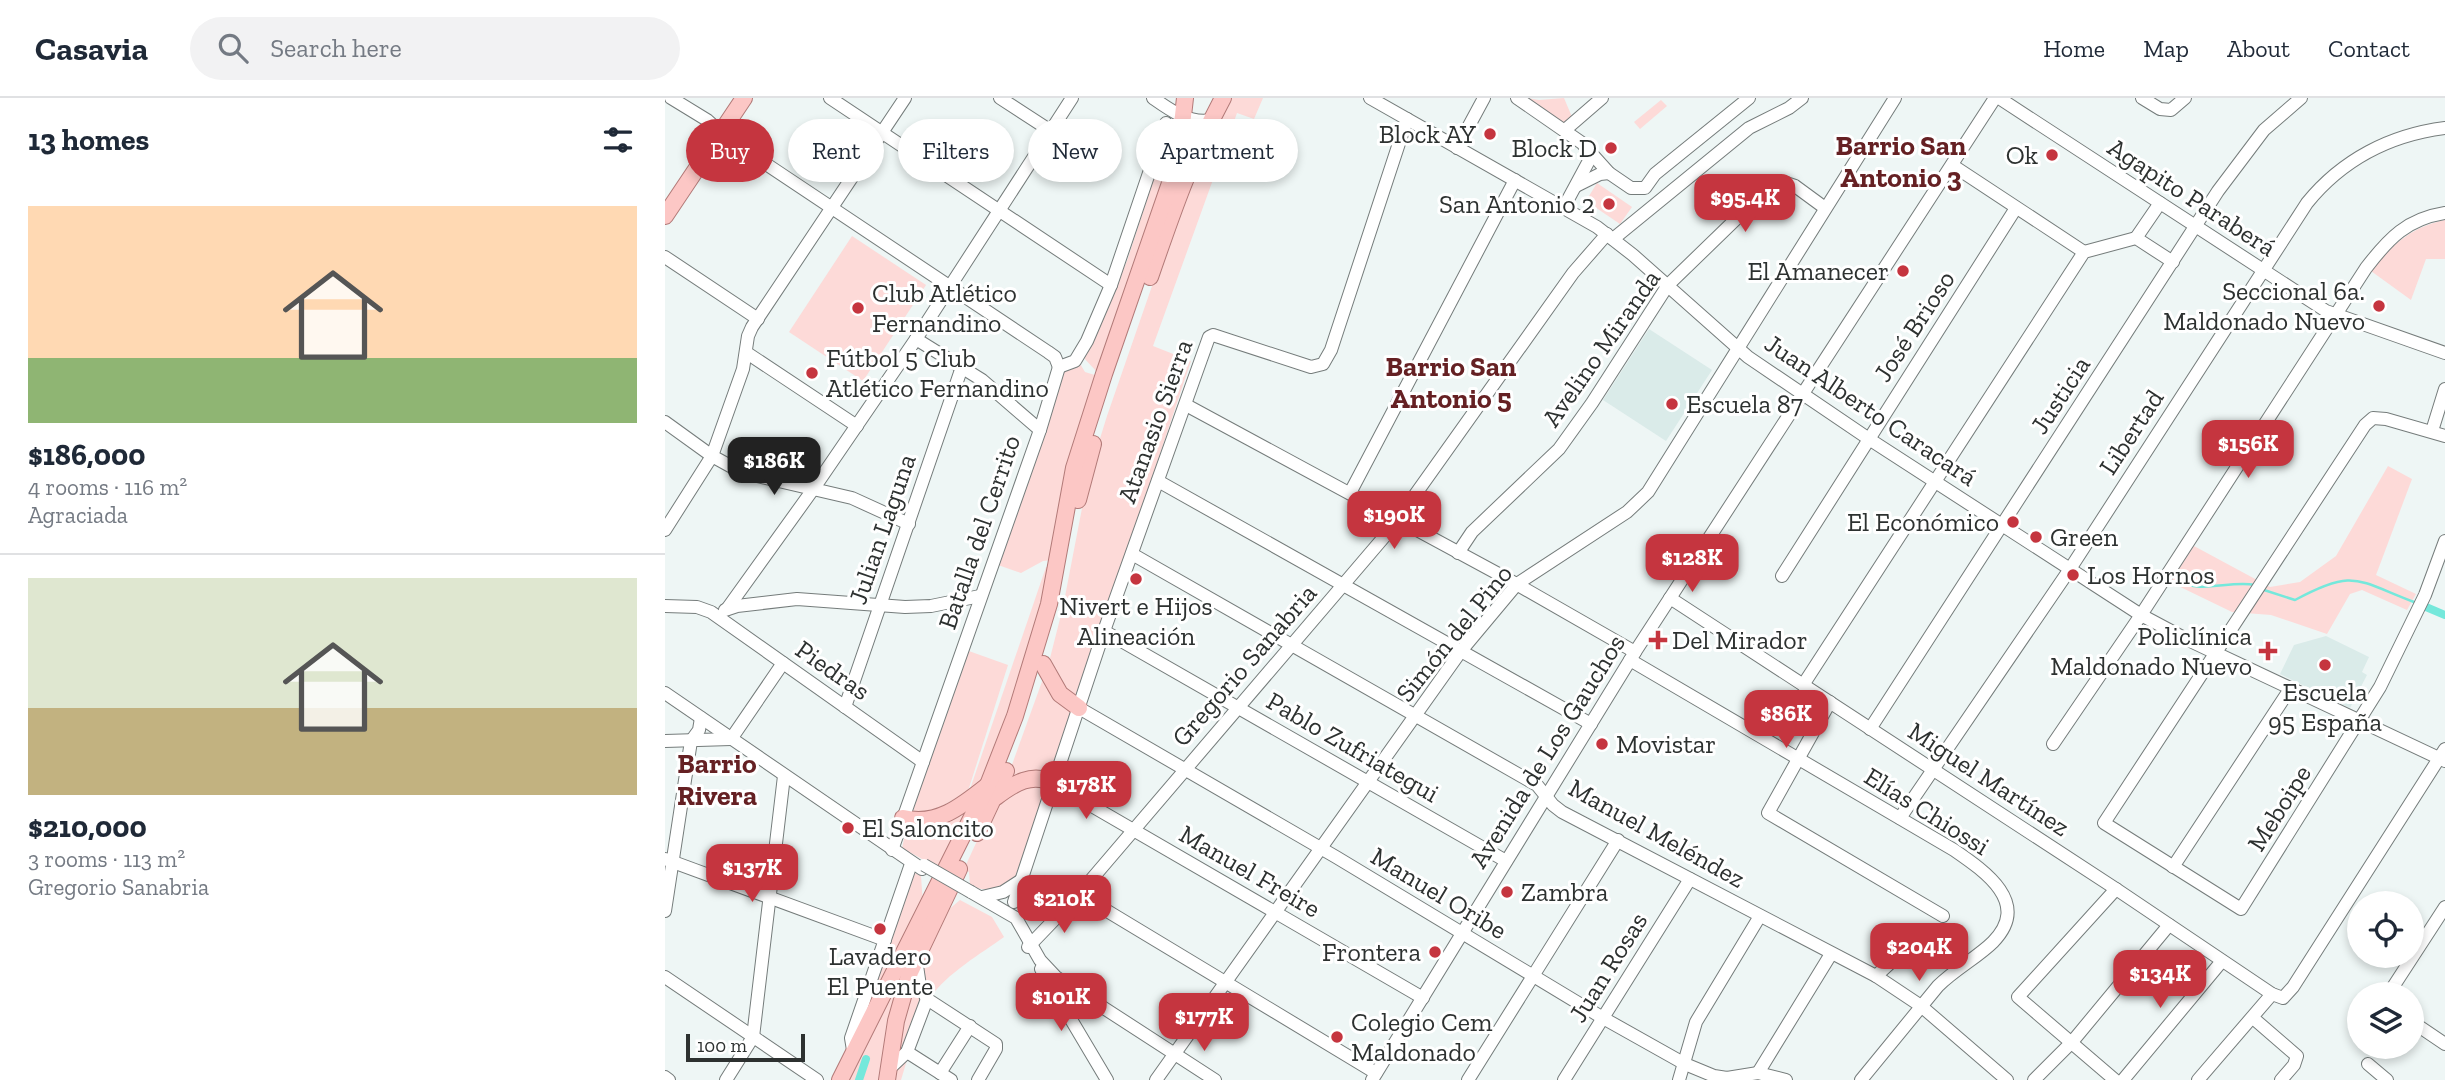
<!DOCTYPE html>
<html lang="en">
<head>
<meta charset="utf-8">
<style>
  body { margin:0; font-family:"Zilla Slab",serif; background:#f2f2f3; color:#1f2937; height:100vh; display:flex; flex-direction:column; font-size:26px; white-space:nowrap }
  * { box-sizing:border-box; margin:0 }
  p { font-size:23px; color:#747a83 }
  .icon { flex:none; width:38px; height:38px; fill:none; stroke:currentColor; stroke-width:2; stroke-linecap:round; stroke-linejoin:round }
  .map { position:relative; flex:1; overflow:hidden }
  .details { display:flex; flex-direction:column; background:#fff; width:665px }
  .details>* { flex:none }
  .hud { position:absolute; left:21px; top:21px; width:665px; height:63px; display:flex; gap:14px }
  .fabs { position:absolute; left:1682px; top:793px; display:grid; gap:14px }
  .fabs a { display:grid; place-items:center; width:77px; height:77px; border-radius:50%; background:#fff; box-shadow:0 4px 10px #0003; font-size:35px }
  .scale { position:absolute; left:21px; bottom:18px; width:119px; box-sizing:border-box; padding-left:7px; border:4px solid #2d3130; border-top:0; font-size:19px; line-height:24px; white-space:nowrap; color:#2d3130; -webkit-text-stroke:5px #fff; paint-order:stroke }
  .price { position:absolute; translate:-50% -60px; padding:0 16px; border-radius:14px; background:#c5353f; color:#fff; font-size:23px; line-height:46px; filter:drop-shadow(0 2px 4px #0008) }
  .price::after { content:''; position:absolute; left:50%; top:42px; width:21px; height:16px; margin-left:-10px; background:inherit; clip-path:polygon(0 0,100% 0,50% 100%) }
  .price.current { background:#222; color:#fff }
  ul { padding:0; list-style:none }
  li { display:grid; align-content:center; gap:14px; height:371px; padding:0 28px }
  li+li { border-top:2px solid #e0e1e3 }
  li span { display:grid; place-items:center; height:217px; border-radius:0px; color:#555 }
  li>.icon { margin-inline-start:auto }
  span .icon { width:126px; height:126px; fill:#fffc; stroke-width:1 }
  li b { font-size:30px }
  h2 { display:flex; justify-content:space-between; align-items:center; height:84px; padding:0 28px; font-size:30px }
  .chip { padding:0 24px; border-radius:32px; background:#fff; box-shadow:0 4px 10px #0003; font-size:24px; line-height:63px }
  .chip.current { background:#c5353f; color:#fff }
  header { display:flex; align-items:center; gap:42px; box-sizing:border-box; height:98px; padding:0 35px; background:#fff; border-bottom:2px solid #e0e1e3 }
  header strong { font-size:33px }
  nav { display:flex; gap:38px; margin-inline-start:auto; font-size:24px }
  .search { width:490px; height:63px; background:#f2f2f3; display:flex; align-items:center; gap:18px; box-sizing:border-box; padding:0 24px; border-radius:38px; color:#747a83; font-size:26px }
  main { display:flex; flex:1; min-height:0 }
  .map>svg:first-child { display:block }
</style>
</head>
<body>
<header>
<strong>Casavia</strong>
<div class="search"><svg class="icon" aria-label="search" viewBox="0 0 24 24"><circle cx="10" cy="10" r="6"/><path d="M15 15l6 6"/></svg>Search here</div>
<nav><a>Home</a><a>Map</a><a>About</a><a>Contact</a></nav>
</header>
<main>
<section class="details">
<h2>13 homes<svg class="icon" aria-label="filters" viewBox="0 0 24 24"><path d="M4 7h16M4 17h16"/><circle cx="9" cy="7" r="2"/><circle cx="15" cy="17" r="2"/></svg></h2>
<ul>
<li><span style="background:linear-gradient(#ffd9b3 70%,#8fb573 0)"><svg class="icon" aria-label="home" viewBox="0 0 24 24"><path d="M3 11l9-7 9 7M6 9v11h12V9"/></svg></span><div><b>$186,000</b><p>4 rooms · 116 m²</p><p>Agraciada</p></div></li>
<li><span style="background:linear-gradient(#dfe7d0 60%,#c2b280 0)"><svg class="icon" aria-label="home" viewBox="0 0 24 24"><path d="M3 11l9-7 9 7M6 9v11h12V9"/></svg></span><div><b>$210,000</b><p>3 rooms · 113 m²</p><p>Gregorio Sanabria</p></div></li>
</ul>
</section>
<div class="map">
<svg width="1780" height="982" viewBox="0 0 1780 982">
  <rect width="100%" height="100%" fill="#eef6f5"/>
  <!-- built -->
  <g fill="#daebe9">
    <polygon points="984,231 1047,272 1001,343 938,302"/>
    <polygon points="1661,538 1704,559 1697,574 1702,577 1685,610 1615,576 1629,547"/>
  </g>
  <!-- green -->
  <g fill="#fddad8">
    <polygon points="565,0 598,0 589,21 572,15 488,248 526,263 413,601 404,600 384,564 398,509 423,379 442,318 522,87"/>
    <polygon points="862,0 874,2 899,0 907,19 899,26"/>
    <polygon points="996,2 1002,8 975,31 969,24"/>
    <polygon points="510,25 511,45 432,274 418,259 462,163 506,27"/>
    <polygon points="932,85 967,109 955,126 921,103"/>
    <path d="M1780 122V161H1761L1746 202 1706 173C1727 147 1746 129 1780 122Z"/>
    <polygon points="187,138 261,187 198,283 124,234"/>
    <polygon points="414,264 420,274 433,278 388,462 378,463 356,475 333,467 398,274"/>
    <polygon points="1723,368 1747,381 1711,477 1751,496 1742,512 1697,492 1685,496 1662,536 1606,517 1567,514 1505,484 1529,448 1605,489 1635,484 1671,458"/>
    <polygon points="381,469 386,469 366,555 320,683 304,694"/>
    <polygon points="301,552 343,567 304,690 300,695 265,715 249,716 249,707"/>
    <polygon points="379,578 407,612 387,676 340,686"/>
    <path d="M383 687 350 779C336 789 322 796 305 787L304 774 299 771C312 745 327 701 355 689 362 686 374 687 383 687Z"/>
    <polygon points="309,703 277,772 237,750 242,728"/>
    <polygon points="248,774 256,778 258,806 192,933"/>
    <polygon points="273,795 217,982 180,982"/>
    <path d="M295 802 327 819 339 839C317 855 281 876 266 899 254 917 243 960 236 982H226L236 923 275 819Z"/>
  </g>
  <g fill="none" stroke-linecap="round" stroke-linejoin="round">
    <!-- stream -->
    <g stroke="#75e8db" stroke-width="2.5">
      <path d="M1513 483C1536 496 1565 482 1590 487"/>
      <path d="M1599 492 1630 502C1689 470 1691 482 1749 504"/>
    </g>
    <!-- canal -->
    <g stroke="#75e8db" stroke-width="8">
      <polyline points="1761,509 1780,517"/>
      <polyline points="194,982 201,961"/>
    </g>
    <!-- minor casing -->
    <g stroke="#757c7b" stroke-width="14">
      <g id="minor">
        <polyline points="6,0 42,22 62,40 383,254 390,259 394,269"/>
        <polyline points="165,0 446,187"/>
        <polyline points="335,0 429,61"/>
        <path d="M488 0C505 12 524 26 546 22"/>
        <polyline points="705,0 932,129 968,157 1083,259 1204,341 1476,517 1521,541 1780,663"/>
        <polyline points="852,0 917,45 944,75 966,90 980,90 990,76 1084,0"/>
        <polyline points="1334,0 1661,213 1780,255"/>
        <polyline points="1477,0 1495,11 1506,12 1520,0"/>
        <polyline points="900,32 937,0"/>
        <polyline points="792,50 819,0"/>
        <polyline points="1287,67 1419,154"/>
        <polyline points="911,88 935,76 944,75"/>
        <polyline points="899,109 927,57"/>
        <polyline points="1471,140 1495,105"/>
        <polyline points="948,141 1084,30 1124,10 1137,0"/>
        <polyline points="0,159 93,221"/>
        <polyline points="251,241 317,282 375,332"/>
        <polyline points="82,255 192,328"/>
        <polyline points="394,269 410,263 422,243 446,187 501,25"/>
        <polyline points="521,307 839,479 970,554"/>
        <polyline points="0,324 47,358 67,369 92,378 187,400 244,426"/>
        <polyline points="1767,333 1780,291"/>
        <polyline points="1780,338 1721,321 1708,320 1700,327 1439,725 1576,811 1715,589 1760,497 1780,443"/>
        <polyline points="493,383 926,626"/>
        <polyline points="685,395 850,82"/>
        <polyline points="0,432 47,358 78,271 83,238 87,229 240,0"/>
        <polyline points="793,455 807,434 894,351 927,305 1003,187 1101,92 1118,84 1130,88 1160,110"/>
        <polyline points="467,456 872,687 888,707 897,714 1211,878 1256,908 1342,982"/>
        <polyline points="1117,478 1351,110"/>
        <polyline points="1005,500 1451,791 1607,896 1618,900 1628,889 1780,651"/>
        <polyline points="0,508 32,509 46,514 258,664"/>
        <polyline points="62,511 149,390 251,241 407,0"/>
        <polyline points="60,512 72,508 132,501 240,509 266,508 315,498"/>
        <polyline points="439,533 841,763"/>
        <path d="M965 562 1289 752C1321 774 1366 805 1328 844 1313 859 1290 871 1273 888L1196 982"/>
        <polyline points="1138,587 1419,154 1471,140 1508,164"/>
        <polyline points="0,595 257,771"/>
        <polyline points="1165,604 1103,715 1278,818"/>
        <polyline points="180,609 297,269"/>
        <polyline points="414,610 671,759 938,920 1020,966 1049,978 1062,980 1093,975 1121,982"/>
        <polyline points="1205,631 1553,93 1599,32 1636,0"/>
        <polyline points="0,643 66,641 118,565"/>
        <path d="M1388 646 1476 517 1701 170C1724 140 1742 121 1780 115"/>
        <polyline points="389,686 758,900"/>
        <path d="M1235 720 1405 471 1642 105C1677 62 1725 37 1780 30"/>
        <polyline points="227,752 375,332 394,269"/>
        <polyline points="0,761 220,842"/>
        <polyline points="1508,769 1625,591"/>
        <polyline points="306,794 351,820 375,862 391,879 550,982"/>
        <polyline points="414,796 711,975"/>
        <polyline points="317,799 338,794 355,783"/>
        <polyline points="349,804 439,533 544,239 548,237 646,269 658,266 666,252 742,21"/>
        <polyline points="0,813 26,643 34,632 36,620"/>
        <polyline points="363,849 414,796 725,432 908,175 942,136"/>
        <polyline points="251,861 255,888 262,901 331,946 331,951 313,982"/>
        <polyline points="376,871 442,982"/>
        <polyline points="1211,878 1250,842"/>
        <polyline points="0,879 152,982"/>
        <polyline points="1726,896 1728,889 1780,809"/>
        <polyline points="1588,920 1632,958 1629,967 1616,982"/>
        <polyline points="1746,923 1780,946"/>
        <polyline points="188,952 186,940 246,766"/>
        <polyline points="242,954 286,982"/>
        <polyline points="1703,966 1722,982"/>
        <polyline points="224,971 242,954 262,901"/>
        <polyline points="275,975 305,928"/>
        <polyline points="1093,975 1166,856"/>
        <polyline points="0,979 4,982"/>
        <polyline points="61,982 88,939 119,678"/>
        <polyline points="491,982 796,553 852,486 962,414 983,394 1230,0"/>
        <polyline points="707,982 970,554 1330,0"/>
        <polyline points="803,982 953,742"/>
        <polyline points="899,982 1025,781"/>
        <polyline points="1014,982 1031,924 1095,818"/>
        <polyline points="1369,982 1407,944 1504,827"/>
        <polyline points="1450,982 1353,899 1451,791"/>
        <polyline points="1458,982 1557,863"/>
        <polyline points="1533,982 1607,896"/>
      </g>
    </g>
    <!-- major casing -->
    <g stroke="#b27a78" stroke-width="18">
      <g id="major">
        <polyline points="0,118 79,0"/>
        <path d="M485 179C506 118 527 57 558 0"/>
        <polyline points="413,402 428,346"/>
        <polyline points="378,566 395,596 414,610"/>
        <path d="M331 699C348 686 368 673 389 686"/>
        <path d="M238 720C271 729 297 708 322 688"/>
        <polyline points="312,735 341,673"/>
        <polyline points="175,982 323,687 350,618 384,506 409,370 439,276 513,62 520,0"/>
        <polyline points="222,982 231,923 245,874 294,771"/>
      </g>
    </g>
    <!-- minor -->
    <use href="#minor" stroke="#fff" stroke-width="12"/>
    <!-- major -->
    <use href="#major" stroke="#fcc7c5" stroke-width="16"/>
    <!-- minor-bridge casing -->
    <g stroke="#757c7b" stroke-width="14" stroke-linecap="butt">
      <polyline id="minor-bridge" points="259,767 306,794"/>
    </g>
    <!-- minor-bridge -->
    <use href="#minor-bridge" stroke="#fff" stroke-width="12"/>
  </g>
  <!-- markers -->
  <g fill="#c5353f" stroke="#fff" stroke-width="2.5">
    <circle cx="825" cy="36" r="7"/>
    <circle cx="946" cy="50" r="7"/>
    <circle cx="1387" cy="57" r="7"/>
    <circle cx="944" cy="106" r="7"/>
    <circle cx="1238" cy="173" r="7"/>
    <circle cx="1714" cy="208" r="7"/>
    <circle cx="193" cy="210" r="7"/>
    <circle cx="147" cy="275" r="7"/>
    <circle cx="1007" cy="306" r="7"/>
    <circle cx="1348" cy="424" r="7"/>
    <circle cx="1371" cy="439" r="7"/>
    <circle cx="1408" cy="477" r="7"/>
    <circle cx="471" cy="481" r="7"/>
    <path d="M989.5 531.5h7v7h7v7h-7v7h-7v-7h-7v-7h7z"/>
    <path d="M1599.5 542.5h7v7h7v7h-7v7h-7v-7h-7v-7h7z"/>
    <circle cx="1660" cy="567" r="7"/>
    <circle cx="937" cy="646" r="7"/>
    <circle cx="183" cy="730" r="7"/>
    <circle cx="842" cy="794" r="7"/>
    <circle cx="215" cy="831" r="7"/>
    <circle cx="770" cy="854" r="7"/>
    <circle cx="672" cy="939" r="7"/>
  </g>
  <g text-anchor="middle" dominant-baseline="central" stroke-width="6" stroke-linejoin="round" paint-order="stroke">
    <!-- poi labels -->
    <g font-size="26" fill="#2d3130" stroke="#fff" text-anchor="start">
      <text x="811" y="36" text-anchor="end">Block AY</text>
      <text x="932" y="50" text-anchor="end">Block D</text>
      <text x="1373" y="57" text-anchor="end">Ok</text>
      <text x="930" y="106" text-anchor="end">San Antonio 2</text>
      <text x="1224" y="173" text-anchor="end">El Amanecer</text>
      <text x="1700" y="193" text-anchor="end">Seccional 6a.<tspan x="1700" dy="30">Maldonado Nuevo</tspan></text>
      <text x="207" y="195">Club Atlético<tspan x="207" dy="30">Fernandino</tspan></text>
      <text x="161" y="260">Fútbol 5 Club<tspan x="161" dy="30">Atlético Fernandino</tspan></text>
      <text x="1021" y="306">Escuela 87</text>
      <text x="1334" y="424" text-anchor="end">El Económico</text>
      <text x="1385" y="439">Green</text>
      <text x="1422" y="477">Los Hornos</text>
      <text x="471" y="508" text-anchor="middle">Nivert e Hijos<tspan x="471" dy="30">Alineación</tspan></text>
      <text x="1587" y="538" text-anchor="end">Policlínica<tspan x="1587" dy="30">Maldonado Nuevo</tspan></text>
      <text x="1007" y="542">Del Mirador</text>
      <text x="1660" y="594" text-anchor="middle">Escuela<tspan x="1660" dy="30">95 España</tspan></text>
      <text x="951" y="646">Movistar</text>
      <text x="197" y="730">El Saloncito</text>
      <text x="856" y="794">Zambra</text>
      <text x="756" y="854" text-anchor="end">Frontera</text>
      <text x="215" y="858" text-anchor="middle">Lavadero<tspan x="215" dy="30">El Puente</tspan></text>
      <text x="686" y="924">Colegio Cem<tspan x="686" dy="30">Maldonado</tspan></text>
    </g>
    <!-- street labels -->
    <g font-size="26" fill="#2d3130" stroke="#fff">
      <text transform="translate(1527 99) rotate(33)">Agapito Paraberá</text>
      <text transform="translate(1249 228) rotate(-57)">José Brioso</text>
      <text transform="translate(936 250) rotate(-55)">Avelino Miranda</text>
      <text transform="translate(1395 297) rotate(-57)">Justicia</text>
      <text transform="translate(1206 312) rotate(34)">Juan Alberto Caracará</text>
      <text transform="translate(490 323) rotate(-70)">Atanasio Sierra</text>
      <text transform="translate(1466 334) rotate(-57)">Libertad</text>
      <text transform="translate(217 431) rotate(-71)">Julian Laguna</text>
      <text transform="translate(314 434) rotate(-71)">Batalla del Cerrito</text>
      <text transform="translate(789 535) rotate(-51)">Simón del Pino</text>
      <text transform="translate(579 567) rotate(-49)">Gregorio Sanabria</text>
      <text transform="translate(168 572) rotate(35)">Piedras</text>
      <text transform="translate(688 649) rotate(30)">Pablo Zufriategui</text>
      <text transform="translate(882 653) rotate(-58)">Avenida de Los Gauchos</text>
      <text transform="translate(1324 681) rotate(33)">Miguel Martínez</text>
      <text transform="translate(1614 710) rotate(-58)">Meboipe</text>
      <text transform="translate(1262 713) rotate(32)">Elías Chiossi</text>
      <text transform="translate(992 735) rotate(29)">Manuel Meléndez</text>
      <text transform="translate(585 773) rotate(30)">Manuel Freire</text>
      <text transform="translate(774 795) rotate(31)">Manuel Oribe</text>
      <text transform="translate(943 869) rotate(-58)">Juan Rosas</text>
    </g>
    <!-- neighbourhood labels -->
    <g font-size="28" font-weight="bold" fill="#652023" stroke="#fff">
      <text x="1236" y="47">Barrio San<tspan x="1236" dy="32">Antonio 3</tspan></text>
      <text x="786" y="268">Barrio San<tspan x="786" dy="32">Antonio 5</tspan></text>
      <text x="52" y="665">Barrio<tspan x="52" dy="32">Rivera</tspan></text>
    </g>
  </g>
</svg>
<div class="fabs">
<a><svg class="icon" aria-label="locate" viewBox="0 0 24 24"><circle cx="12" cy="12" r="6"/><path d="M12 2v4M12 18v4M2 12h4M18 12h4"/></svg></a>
<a><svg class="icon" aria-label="layers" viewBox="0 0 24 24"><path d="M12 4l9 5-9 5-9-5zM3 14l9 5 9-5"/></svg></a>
</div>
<div class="scale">100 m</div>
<b class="price" style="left:1080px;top:136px">$95.4K</b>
<b class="price" style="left:1583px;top:382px">$156K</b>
<b class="price current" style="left:109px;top:399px">$186K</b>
<b class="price" style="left:729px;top:453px">$190K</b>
<b class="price" style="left:1027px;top:496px">$128K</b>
<b class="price" style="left:1121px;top:652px">$86K</b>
<b class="price" style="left:421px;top:723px">$178K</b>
<b class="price" style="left:87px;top:806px">$137K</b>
<b class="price" style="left:399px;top:837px">$210K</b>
<b class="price" style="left:1254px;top:885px">$204K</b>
<b class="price" style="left:1495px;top:912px">$134K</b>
<b class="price" style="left:396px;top:935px">$101K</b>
<b class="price" style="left:539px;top:955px">$177K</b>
<div class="hud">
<a class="chip current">Buy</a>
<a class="chip">Rent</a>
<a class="chip">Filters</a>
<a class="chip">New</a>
<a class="chip">Apartment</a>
</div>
</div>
</main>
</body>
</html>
